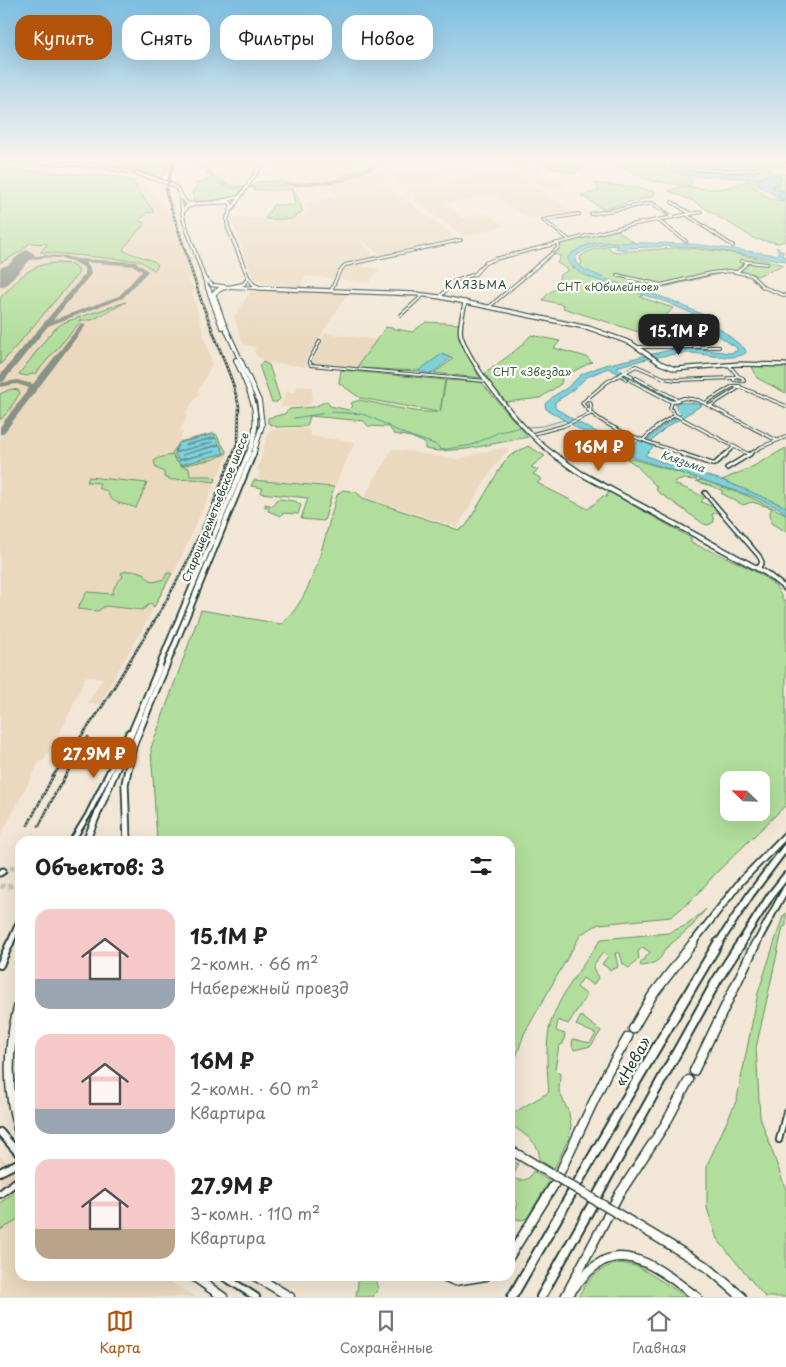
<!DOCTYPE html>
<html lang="ru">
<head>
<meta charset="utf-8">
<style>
  body { margin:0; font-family:"Playpen Sans",sans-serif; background:#f6f6f6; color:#222; height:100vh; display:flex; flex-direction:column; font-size:19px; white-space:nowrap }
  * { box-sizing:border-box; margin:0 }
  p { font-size:16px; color:#767676 }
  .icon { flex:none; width:28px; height:28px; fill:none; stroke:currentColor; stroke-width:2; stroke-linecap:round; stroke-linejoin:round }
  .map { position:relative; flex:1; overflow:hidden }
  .details { position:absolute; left:15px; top:836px; width:500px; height:445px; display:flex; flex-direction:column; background:#fff; border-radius:15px; box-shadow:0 5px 20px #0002 }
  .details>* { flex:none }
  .hud { position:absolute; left:15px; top:15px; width:500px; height:45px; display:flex; gap:10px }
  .needle { width:32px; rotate:293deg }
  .fabs { position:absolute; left:720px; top:771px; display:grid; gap:10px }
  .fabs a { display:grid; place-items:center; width:50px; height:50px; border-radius:10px; background:#fff; box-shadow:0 5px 20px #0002; font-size:25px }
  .price { position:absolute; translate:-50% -42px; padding:0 11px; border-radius:10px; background:#b45309; color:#fff; font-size:16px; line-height:32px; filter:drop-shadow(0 1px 2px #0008) }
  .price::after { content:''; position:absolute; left:50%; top:30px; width:15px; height:11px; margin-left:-8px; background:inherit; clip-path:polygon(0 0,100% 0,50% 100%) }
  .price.selected { background:#222; color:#fff }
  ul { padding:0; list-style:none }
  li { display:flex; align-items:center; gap:15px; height:125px; padding:0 20px }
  li span { display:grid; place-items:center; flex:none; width:140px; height:100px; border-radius:15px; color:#555 }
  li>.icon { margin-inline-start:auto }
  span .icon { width:60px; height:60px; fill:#fffc; stroke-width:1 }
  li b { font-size:21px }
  h2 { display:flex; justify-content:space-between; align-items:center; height:60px; padding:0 20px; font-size:21px }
  .chip { padding:0 18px; border-radius:15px; background:#fff; box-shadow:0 5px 20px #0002; font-size:18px; line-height:45px }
  .chip.selected { background:#b45309; color:#fff }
  .tab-bar { display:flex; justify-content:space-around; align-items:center; height:70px; border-top:1px solid #e0e0e0; background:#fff; font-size:14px; color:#767676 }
  .tab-bar a { display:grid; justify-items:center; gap:2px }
  .tab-bar .selected { color:#b45309 }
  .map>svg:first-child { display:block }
</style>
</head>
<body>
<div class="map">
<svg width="786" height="1297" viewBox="0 0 786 1297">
  <rect width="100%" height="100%" fill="#f2e7d6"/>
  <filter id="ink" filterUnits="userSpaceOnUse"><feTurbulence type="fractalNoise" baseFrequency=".02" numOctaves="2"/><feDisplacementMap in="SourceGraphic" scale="10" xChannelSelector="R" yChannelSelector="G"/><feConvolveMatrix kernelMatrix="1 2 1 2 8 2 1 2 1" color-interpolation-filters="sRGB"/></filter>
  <g filter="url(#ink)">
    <!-- built -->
    <g fill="#ead9bf">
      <polygon points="189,160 267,160 259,163 254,170 243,170 241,175 251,175 242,186 221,182 216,175"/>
      <polygon points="284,160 349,160 372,166 351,172 336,180 323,182 294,183 260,175"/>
      <polygon points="499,160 522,160 538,168 541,175 567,187 546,189"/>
      <polygon points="0,166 124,175 139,179 168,210 192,278 189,281 194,289 192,291 212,364 197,393 199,393 186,413 188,415 180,431 183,431 180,440 206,434 216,434 228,454 175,571 99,705 88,703 102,679 86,676 65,723 44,760 40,761 0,837"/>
      <polygon points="430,166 449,178 401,187 398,186 390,174 394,171 423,169"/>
      <polygon points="376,169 382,172 387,181 336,194 326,185 351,180"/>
      <polygon points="502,170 510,171 574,212 529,219 493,195 444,204 462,218 485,213 505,226 471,235 462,236 413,199 416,197 408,189"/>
      <polygon points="386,185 453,235 451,236 452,238 381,256 361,239 359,240 372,253 370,258 337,265 339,267 333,278 305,276 301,287 260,283 261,281 255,281 231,218 293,219 306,211 303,203"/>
      <polygon points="364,262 366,264 363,266 379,269 369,283 340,279 346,267"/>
      <polygon points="251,291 261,291 347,294 306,359 306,367 264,362 254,352 256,347 243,344 234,317"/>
      <polygon points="325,333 376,340 361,361 358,369 314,365 311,364 325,338 323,337"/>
      <polygon points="297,386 312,387 312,402 306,406 281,407 285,392 296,392"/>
      <polygon points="308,428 311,436 355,442 335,486 258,479 260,471 257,471 269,430"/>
      <polygon points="504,447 509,449 496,464 457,527 364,497 392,449 457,459"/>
      <polygon points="0,1155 20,1178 20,1276 160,1276 196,1297 0,1297"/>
    </g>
    <!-- green -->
    <g fill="#b1de9c" stroke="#688e68" fill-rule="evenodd">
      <path d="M15 160H174L161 178C112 159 67 162 15 160Z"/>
      <polygon points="534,160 550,160 549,161 552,160 589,161 574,174 548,166 549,162 545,164"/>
      <polygon points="614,160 677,160 663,166 670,171 690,177 692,180 690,186 652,181 634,174 613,162"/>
      <polygon points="688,160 786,160 786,162 767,171 786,175 786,192 768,186 774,188 774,185 779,185 766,175 757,179 753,177 752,173 750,174 738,172 694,172 680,167"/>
      <polygon points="370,167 373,168 344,181 295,186 293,187 303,211 292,219 265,219 273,205 295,205 292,190 254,190 254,188 250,188 257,182 281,181 293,184 323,182 337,180 352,172"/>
      <polygon points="0,169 115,177 133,181 137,189 153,210 152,213 147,212 139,221 145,223 123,249 124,251 154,261 158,266 154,270 140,261 40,252 48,244 30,243 20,252 0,263"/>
      <path d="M208 170C220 181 227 187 244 186 242 189 240 194 236 196 227 201 205 202 194 201L192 191 198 187 195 184 214 177 206 173Z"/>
      <path d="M747 181 770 199 786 201V241L778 243 755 239 693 201 669 191C683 183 697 189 712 189 724 189 736 185 747 181Z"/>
      <polygon points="594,183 638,188 655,192 654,196 602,209 581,195 598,191 598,187"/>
      <path d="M617 230 636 244C612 243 586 238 568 257L574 269 582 264 580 257C589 249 598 248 609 247L612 251 619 252C637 251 655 249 673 248 700 247 757 256 783 265L757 276 735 270 701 278 648 291 640 297 673 308 664 318 675 324 674 327 677 333 645 334 563 308 564 305 543 300C551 287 555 295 560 275L569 270 557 263 561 256 553 254 559 249V243Z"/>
      <path d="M58 263 70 264 78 269V274L0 365V298C19 279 29 263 58 263Z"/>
      <polygon points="126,302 92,320 82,320 36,373 26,376 19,374 53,330 65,322"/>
      <polygon points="426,322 460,324 459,339 480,378 434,373 453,359 444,355 418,371 358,368 361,361 386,327 412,332"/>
      <path d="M531 335 560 341 554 348 587 357 592 362 562 377 561 384 540 398 506 402 483 375C499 362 518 351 531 335Z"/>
      <polygon points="263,362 269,365 280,399 277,402 272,402 271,400 259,365"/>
      <polygon points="752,366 786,366 786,393 757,378"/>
      <path d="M341 370 445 380 440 412 446 380 481 382 528 437 467 449 438 451 425 449V443L411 437 394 434 389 427 368 426 364 421 310 416 307 426 277 427 268 423V418L284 414 290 409 314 407 327 401 330 406 349 410 353 406 351 403 359 400C384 404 414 414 438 412L360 398 339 383Z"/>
      <polygon points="11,389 18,390 20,393 8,412 0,420 0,394"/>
      <path d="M212 434H216L227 453 214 459 181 466 189 468 190 476H210L216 479 215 482 192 479 172 480 164 477V472L156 468 154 461 158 458 172 455 177 462 172 453 180 442ZM215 437 185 445 215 438 219 444 182 454 220 445 224 453 180 465 179 461 216 451 178 460 175 453 213 443 175 451 179 443Z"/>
      <path d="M528 446 545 456 531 467 538 470 533 474 542 479 537 483 588 509 603 496 607 497V494L610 492 691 538V542L701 547C719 554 761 571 774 585 780 591 781 598 786 604V805L716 873 694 898 671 917 599 924 581 934 524 1034 510 1075V841H157L151 748 201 610 281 624C314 599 325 533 337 495L343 490 356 492 363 498 459 530 466 526 504 462 510 456ZM729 780H761V812H729Z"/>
      <polygon points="786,448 786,507 722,480 750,468"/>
      <path d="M629 458 697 478 696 480 684 479 675 482 674 484C684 488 695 491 704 498L701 502 718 509V512L712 514 714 522 708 525 704 524 657 491 656 486 636 465 627 459Z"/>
      <path d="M89 477 147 483 136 508C122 502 112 506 107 491L98 488 100 483 87 482Z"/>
      <polygon points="254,480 334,487 324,521 301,519 308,498 260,493 263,488 251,486"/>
      <path d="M702 480 748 496 784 513 786 516V532L771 523 770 512 772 508 752 502 743 505 721 493 723 491C714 486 705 485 696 481Z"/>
      <polygon points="279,499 295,501 301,505 298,514 283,513 281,516 268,511 269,507 265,507 265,504 273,506 276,500"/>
      <path d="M126 571H137L145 574 146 577 154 582 164 579 167 573H172L154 607 151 603 142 610 105 606 98 611 77 609 87 592 113 594C112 589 118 580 123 577L121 573Z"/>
      <path d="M706 909 692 926 664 950C662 961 651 965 641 966L640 964 650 952 642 947 638 952 639 958 633 965 629 968 623 964 620 953H615L618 967 611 970 602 964 608 956 603 952 593 967 598 978 593 985 583 978 577 987 587 995 568 1024 558 1020 556 1031 565 1034 563 1044 559 1046 555 1069 560 1074 559 1091 569 1113 571 1125 569 1138 554 1169 539 1160C542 1143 522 1133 510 1124V1115L549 1092C547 1074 545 1039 551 1022 561 992 584 965 601 939L668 933 687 925Z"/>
      <polygon points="786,913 786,926 783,927 756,1048 760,1117 786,1190 786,1297 765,1297 717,1239 707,1208 707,1165 737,1099 758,993 783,916"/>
      <polygon points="581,1016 601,1031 591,1046 574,1050 572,1045 573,1039 590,1043 596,1034 576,1025"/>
      <path d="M510 1158 518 1164 513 1178C522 1182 529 1181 533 1171L549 1181 528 1217 523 1220 516 1219 514 1213 518 1204 510 1196Z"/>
      <polygon points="20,1188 20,1216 13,1223 0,1230 0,1203"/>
      <path d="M622 1263 639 1267 687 1297H578C588 1279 601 1265 622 1263Z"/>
      <polygon points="359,1276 375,1276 378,1289 373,1297 356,1297"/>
    </g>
    <!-- water -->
    <g fill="#80d0da" stroke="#599598" fill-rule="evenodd">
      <path d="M678 160H688L680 167 688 171 750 174 754 173 756 174 753 177 757 179C767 177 771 171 781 177L779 181V185H774L773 188 786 192V200L774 197 781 196 769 192 745 178 692 176 674 171 670 166Z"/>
      <path d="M607 242 693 244 777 255 779 251 776 247 784 252 781 255 786 257V261L704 248 673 246 629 248 625 250 615 248 618 246C601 244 590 246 576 256L575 261 578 265 585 270 611 281 671 300 703 315 745 349 746 353C728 363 705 352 685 353 663 355 639 360 617 367 624 374 669 399 679 402 686 404 694 401 702 405L665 428 649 444 654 446 645 455 664 463 722 480 782 505 786 507V514L779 508 752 496 635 458 615 447 602 443 546 409 545 404 555 395 567 388 582 374 605 365 675 349H700L730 353 737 351V348L719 336 706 322 691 313 666 302 595 279 580 273 568 262V257C579 246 592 242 607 242ZM608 368 676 403V408L681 414 660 428 645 442 640 440 633 445 635 448 632 450 579 423 555 408V402L569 393 587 377Z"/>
      <polygon points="442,354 451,358 431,374 418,371"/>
      <polygon points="214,434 215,437 185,445 216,438 219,444 182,455 220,445 224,453 180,465 178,461 216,451 178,460 175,453 213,442 175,452 179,443"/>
    </g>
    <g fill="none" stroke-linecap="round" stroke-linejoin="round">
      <!-- stream -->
      <g stroke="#599598" stroke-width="1">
        <polyline points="183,160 203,168 218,183 230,188 245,187"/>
        <polyline points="249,187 336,182 384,163"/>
        <polyline points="294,418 333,412 362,414 375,419 402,433 434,444 438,446 440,450 472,445 499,432 518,428"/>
        <polyline points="528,427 543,426 564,420"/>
      </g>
      <!-- taxiway -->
      <g fill="#889285" fill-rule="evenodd">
        <path d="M44 255 65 256 78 259 136 262 148 271 123 298 48 326 3 382H0V375L85 274 84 268C72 257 46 255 30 260 21 262 14 269 4 271L8 275 3 282 0 283 2 275 0 273V268L27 257ZM85 262 134 266 142 271 119 296 53 320 91 274 90 268Z"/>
        <polygon points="81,324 86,325 3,434 0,434 0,427 29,388 17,384 0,387 0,383 17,380 33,384"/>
      </g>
      <!-- runway -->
      <polygon fill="#889285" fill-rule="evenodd" points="27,250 32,252 35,255 32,258 6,285 0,287 0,273 22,252"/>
      <!-- secondary-tunnel -->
      <g stroke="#c8c5b6" stroke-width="5" stroke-dasharray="5 2.5" stroke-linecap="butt">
        <polyline points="3,871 20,866"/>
        <polyline points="0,886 20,886"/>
      </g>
      <!-- street-far3 casing -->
      <g stroke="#1f3d34" stroke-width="4">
        <g id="street-far3">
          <polyline points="699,160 694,169 726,171 758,169 770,160"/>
          <polyline points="672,202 691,214"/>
          <polyline points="591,214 652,203 672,217"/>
          <polyline points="687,215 733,246"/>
          <polyline points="657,220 686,241"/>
          <polyline points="568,239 543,220 579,214"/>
          <polyline points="741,261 767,264"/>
          <polyline points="737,272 748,262"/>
          <polyline points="617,275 661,285 711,273 730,271 751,275 763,287 786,296"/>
          <polyline points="331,291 339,272 345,265 461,240"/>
          <polyline points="440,297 453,282 475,274 485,263 495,259 630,225 701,212"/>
          <polyline points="489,307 557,249 559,246 557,243"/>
          <polyline points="401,315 423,295"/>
          <polyline points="320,341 309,361 311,365 486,381"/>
          <polyline points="639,347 719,347"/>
          <polyline points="729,365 738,376"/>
          <polyline points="624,372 632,376"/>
          <polyline points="620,375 627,379"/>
          <polygon points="738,376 743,378 744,381 734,380 734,377"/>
          <polyline points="636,378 676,399"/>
          <polyline points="630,380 672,402"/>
          <polyline points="740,387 786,406"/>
          <polyline points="588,397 591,405 590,414"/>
          <polyline points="705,403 733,386 740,386"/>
          <polyline points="710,406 740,387"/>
          <polyline points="533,434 563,426 590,414"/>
          <polyline points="644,439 659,425 675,415"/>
          <polyline points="748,454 675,415 670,408 672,402 684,398 698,400 776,440"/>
          <path d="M686 455C655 444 602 430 582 403L607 382 636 366 664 378 676 380 734 378"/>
          <polyline points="725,455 734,447"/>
          <polyline points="748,455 761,447 786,437"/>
        </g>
      </g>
      <!-- street-far2 casing -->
      <g stroke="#1f3d34" stroke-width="6">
        <g id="street-far2">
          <polyline points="682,454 712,464 715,464 726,454"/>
          <polyline points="727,468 750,454"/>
          <polyline points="705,493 759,556 762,562 758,569"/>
        </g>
      </g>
      <!-- street-far1 casing -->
      <g stroke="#1f3d34" stroke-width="8">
        <polyline id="street-far1" points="72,841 88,815 129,732"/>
      </g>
      <!-- street casing -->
      <g stroke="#1f3d34" stroke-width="8">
        <polyline id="street" points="779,1140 786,1112"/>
      </g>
      <!-- secondary-far4 casing -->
      <g stroke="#1f3d34" stroke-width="4.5">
        <g id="secondary-far4">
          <polyline points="217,202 240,197"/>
          <polyline points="232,209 260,167 269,160"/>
          <polyline points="183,212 186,207 196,204"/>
          <polyline points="203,277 212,285 229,287"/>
          <polyline points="248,277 253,284 259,287"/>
          <polyline points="233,287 291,289"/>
        </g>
      </g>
      <!-- secondary-far3 casing -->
      <g stroke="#1f3d34" stroke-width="5.5">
        <g id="secondary-far3">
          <polyline points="258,288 417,294 440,297 589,328 631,343 660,363 675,369 739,364 786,365"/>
          <path d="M465 302C464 311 458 327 461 336 472 369 526 435 555 455"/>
        </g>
      </g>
      <!-- secondary-far2 casing -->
      <g stroke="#1f3d34" stroke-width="7">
        <polyline id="secondary-far2" points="553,454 580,473 766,573 786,589"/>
      </g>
      <!-- secondary-far1 casing -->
      <g stroke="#1f3d34" stroke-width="9">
        <g id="secondary-far1">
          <polyline points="0,873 3,871"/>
          <polyline points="10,944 20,921"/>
        </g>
      </g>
      <!-- secondary casing -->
      <g stroke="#1f3d34" stroke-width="10">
        <g id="secondary">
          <polyline points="0,965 10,943"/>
          <polyline points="0,1132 20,1155"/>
          <polyline points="0,1172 20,1162"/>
          <polyline points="0,1194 20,1179"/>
          <polyline points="223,1276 256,1297"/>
        </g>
      </g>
      <!-- primary-far4 casing -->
      <g stroke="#1f3d34" stroke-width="4.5">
        <g id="primary-far4">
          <path d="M0 160C51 163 103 162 152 178 160 181 168 182 174 186 181 191 181 199 188 204L230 202 232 206 227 219 228 227 248 277 244 284 220 289"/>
          <polyline points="180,197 184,221 208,289"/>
        </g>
      </g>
      <!-- primary-far3 casing -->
      <g stroke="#1f3d34" stroke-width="6">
        <g id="primary-far3">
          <polyline points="208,288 222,327"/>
          <polyline points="222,288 214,293 214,296 223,322 259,401 262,425 253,455"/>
          <path d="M236 360C252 396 264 417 248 455"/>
        </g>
      </g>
      <!-- primary-far2 casing -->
      <g stroke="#1f3d34" stroke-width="8">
        <g id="primary-far2">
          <polyline points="158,669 248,454"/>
          <polyline points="165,669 253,454"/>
        </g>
      </g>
      <!-- primary-far1 casing -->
      <g stroke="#1f3d34" stroke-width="9">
        <g id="primary-far1">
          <polyline points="86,841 159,668"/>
          <polyline points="127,841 125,784 133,746 165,668"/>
          <polyline points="692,944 741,881 786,835"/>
          <polyline points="756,944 786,888"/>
        </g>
      </g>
      <!-- primary casing -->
      <g stroke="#1f3d34" stroke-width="11">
        <g id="primary">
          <path d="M20 1001C6 1047 6 1091 20 1137"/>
          <polyline points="633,1029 652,996 693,943"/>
          <polyline points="694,1071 756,943"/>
          <polyline points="510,1150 526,1159"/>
          <polyline points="640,1227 707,1267 742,1297"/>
          <polyline points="510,1256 554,1185 607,1073 628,1037"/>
          <polyline points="193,1276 223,1297"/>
          <polyline points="255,1276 290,1297"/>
          <polyline points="443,1276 455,1281 486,1276"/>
          <polyline points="565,1297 618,1196 666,1123 689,1080"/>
          <path d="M567 1297C577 1284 588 1269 603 1261 635 1245 673 1280 697 1297"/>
        </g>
      </g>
      <!-- highway-far1 casing -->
      <g stroke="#1f3d34" stroke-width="10">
        <g id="highway-far1">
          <polyline points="718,944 750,895 786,847"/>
          <polyline points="740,944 771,895 786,876"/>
        </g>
      </g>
      <!-- highway casing -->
      <g stroke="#1f3d34" stroke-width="12">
        <g id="highway">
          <polyline points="512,1297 620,1109 718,943"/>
          <polyline points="541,1297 717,980 741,943"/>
        </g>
      </g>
      <!-- street-far3 -->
      <use href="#street-far3" stroke="#fdfcf7" stroke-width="2"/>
      <!-- street-far2 -->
      <use href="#street-far2" stroke="#fdfcf7" stroke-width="3"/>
      <!-- street-far1 -->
      <use href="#street-far1" stroke="#fdfcf7" stroke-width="4"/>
      <!-- street -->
      <use href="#street" stroke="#fdfcf7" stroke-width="4.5"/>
      <!-- secondary-far4 -->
      <use href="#secondary-far4" stroke="#fdfcf7" stroke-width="2.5"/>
      <!-- secondary-far3 -->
      <use href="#secondary-far3" stroke="#fdfcf7" stroke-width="3"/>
      <!-- secondary-far2 -->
      <use href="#secondary-far2" stroke="#fdfcf7" stroke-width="4"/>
      <!-- secondary-far1 -->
      <use href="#secondary-far1" stroke="#fdfcf7" stroke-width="5"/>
      <!-- secondary -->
      <use href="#secondary" stroke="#fdfcf7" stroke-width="6"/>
      <!-- primary-far4 -->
      <use href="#primary-far4" stroke="#fdfcf7" stroke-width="2.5"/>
      <!-- primary-far3 -->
      <use href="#primary-far3" stroke="#fdfcf7" stroke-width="4"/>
      <!-- primary-far2 -->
      <use href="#primary-far2" stroke="#fdfcf7" stroke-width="4.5"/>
      <!-- primary-far1 -->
      <use href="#primary-far1" stroke="#fdfcf7" stroke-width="5.5"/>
      <!-- primary -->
      <use href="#primary" stroke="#fdfcf7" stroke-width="8"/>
      <!-- highway-far1 -->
      <use href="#highway-far1" stroke="#fdfcf7" stroke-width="6"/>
      <!-- highway -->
      <use href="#highway" stroke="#fdfcf7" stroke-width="8"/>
      <!-- rail casing -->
      <g stroke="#1f3d34" stroke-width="2.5">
        <g id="rail">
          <polyline points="28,825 53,776 100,710 164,605 188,560 212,507 238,441 239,406 232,381 202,303 166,192 171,170 177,160"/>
          <polyline points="39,826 56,792 88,737"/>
        </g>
      </g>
      <!-- rail -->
      <use href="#rail" stroke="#fdfcf7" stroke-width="1" stroke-dasharray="2" stroke-linecap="butt"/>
      <!-- primary-bridge casing -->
      <g stroke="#1f3d34" stroke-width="11" stroke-linecap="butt">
        <polyline id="primary-bridge" points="526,1159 640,1227"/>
      </g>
      <!-- primary-bridge -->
      <use href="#primary-bridge" stroke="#fdfcf7" stroke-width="8"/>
    </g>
  </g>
  <!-- sky -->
  <linearGradient id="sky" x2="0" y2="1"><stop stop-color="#7ebfe2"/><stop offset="0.47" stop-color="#f9f4ed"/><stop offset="1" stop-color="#f9f4ed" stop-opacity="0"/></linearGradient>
  <rect width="786" height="341" fill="url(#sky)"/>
  <g text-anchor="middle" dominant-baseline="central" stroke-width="4.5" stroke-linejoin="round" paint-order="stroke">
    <!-- far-neighbourhood labels -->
    <g font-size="11" letter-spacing="1" fill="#1f3d34" stroke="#fdfcf7">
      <text x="476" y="284">КЛЯЗЬМА</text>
    </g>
    <!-- far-park labels -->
    <g font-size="11" fill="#3c5d49" stroke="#fdfcf7">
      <text x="608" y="286">СНТ «Юбилейное»</text>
      <text x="532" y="371">СНТ «Звезда»</text>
    </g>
    <!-- far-water labels -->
    <g font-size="11" font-style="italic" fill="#37625e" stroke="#fdfcf7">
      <text transform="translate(683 461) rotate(19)">Клязьма</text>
    </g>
    <!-- far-street labels -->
    <g font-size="11" fill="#1f3d34" stroke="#fdfcf7">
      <text transform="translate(215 507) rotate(-68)">Старошереметьевское шоссе</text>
    </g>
    <!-- near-street labels -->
    <g font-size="15" fill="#1f3d34" stroke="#fdfcf7">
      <text transform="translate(632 1061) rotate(-60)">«Нева»</text>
    </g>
  </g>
</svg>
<div class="fabs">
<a><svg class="needle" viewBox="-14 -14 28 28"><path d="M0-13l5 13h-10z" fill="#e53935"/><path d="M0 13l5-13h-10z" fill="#767676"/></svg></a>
</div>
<b class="price selected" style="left:679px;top:356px">15.1M ₽</b>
<b class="price" style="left:599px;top:472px">16M ₽</b>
<b class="price" style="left:94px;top:779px">27.9M ₽</b>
<div class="hud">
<a class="chip selected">Купить</a>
<a class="chip">Снять</a>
<a class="chip">Фильтры</a>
<a class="chip">Новое</a>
</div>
<section class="details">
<h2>Объектов: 3<svg class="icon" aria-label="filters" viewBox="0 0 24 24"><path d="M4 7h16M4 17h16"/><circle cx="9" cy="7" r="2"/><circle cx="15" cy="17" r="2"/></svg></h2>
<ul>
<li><span style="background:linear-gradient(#f6c9c9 70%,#9aa5b1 0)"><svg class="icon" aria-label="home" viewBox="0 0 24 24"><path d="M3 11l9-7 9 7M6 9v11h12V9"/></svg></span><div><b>15.1M ₽</b><p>2-комн. · 66 m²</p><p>Набережный проезд</p></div></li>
<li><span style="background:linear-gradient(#f6c9c9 75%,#9aa5b1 0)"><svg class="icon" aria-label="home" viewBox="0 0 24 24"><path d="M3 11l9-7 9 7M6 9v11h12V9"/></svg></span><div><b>16M ₽</b><p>2-комн. · 60 m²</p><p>Квартира</p></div></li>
<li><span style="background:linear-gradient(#f6c9c9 70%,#b9a48a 0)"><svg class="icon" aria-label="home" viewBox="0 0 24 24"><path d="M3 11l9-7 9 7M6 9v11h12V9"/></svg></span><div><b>27.9M ₽</b><p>3-комн. · 110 m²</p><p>Квартира</p></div></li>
</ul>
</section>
</div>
<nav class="tab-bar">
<a class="selected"><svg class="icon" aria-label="map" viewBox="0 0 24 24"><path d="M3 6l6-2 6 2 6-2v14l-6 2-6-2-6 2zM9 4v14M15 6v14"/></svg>Карта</a>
<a><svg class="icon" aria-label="saved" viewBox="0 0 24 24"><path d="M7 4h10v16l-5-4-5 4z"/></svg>Сохранённые</a>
<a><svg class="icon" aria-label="home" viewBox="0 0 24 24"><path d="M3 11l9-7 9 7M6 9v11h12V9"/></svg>Главная</a>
</nav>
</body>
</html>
